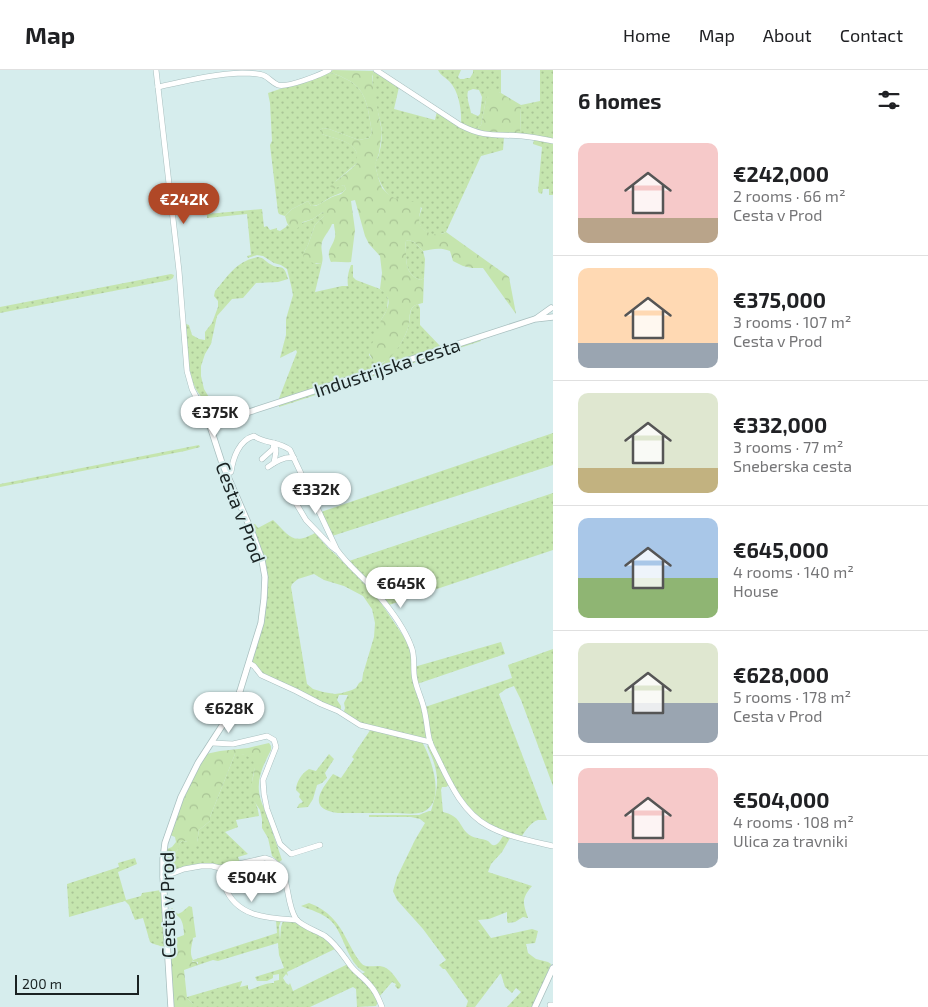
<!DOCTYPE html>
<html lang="en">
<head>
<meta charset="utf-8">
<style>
  body { margin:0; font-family:"Exo 2",sans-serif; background:#f6f6f6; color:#202124; height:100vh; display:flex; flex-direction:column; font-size:19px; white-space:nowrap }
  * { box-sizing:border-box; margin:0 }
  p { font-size:16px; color:#757577 }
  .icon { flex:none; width:28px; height:28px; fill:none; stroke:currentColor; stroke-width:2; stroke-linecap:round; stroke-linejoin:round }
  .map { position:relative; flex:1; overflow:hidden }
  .side { display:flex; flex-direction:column; background:#fff; width:375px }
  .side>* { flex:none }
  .scale { position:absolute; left:15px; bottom:12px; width:124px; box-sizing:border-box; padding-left:5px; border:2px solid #192222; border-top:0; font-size:14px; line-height:18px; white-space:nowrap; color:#192222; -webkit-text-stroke:4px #d6eded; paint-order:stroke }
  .price { position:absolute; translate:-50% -42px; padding:0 11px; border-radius:18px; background:#fff; color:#222; font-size:16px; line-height:32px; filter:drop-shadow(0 1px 2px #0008) }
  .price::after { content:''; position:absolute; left:50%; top:30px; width:15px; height:11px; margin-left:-8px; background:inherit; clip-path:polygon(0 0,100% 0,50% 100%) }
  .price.active { background:#b04827; color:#fff }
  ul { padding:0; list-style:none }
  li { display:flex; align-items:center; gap:15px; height:125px; padding:0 25px }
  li+li { border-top:1px solid #e0e0e0 }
  li span { display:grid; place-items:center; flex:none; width:140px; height:100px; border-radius:10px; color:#555 }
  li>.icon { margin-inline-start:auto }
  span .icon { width:60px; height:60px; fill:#fffc; stroke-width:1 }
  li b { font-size:21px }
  h2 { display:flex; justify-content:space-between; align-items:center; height:60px; padding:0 25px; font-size:21px }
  header { display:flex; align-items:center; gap:30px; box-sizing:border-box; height:70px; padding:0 25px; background:#fff; border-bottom:1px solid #e0e0e0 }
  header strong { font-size:24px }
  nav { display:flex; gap:28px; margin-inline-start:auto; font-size:18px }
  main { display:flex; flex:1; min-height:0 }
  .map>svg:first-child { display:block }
</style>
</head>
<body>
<header>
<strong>Map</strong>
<nav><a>Home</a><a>Map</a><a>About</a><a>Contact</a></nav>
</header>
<main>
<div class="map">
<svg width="553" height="937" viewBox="0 0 553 937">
  <defs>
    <pattern id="grass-dots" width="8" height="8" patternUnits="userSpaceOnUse" patternTransform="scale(1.25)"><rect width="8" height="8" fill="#c5e5ae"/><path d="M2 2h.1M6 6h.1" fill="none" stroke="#a9c495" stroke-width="1.8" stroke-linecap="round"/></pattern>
    <pattern id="forest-crowns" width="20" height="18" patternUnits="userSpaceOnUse" patternTransform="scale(1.25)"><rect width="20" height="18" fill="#c5e5ae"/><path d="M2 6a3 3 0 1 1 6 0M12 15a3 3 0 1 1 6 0" fill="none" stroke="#a9c495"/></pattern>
  </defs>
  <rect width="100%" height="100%" fill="#d6eded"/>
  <!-- grass -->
  <g fill="url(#grass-dots)" fill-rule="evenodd">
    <path d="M438 0H461L458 7 460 9H464L466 8H470L473 3V0H501V23L496 22 486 30 481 55 478 57 477 62 461 54C462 41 459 21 449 11 445 7 441 6 438 0ZM473 19 479 20 482 27 480 44 478 46 471 43C470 36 466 28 468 21Z"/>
    <polygon points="540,0 553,0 553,69 520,64 521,35 540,31"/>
    <path d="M374 1 399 17 394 39 435 50 437 41 463 58 504 67 503 80 481 86 446 162C443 163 441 164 438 165 430 166 419 159 419 151 418 147 421 142 422 138L412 132C392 135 382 120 377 103 377 100 375 98 375 95 375 92 378 88 379 84 381 77 382 68 382 61 380 43 368 17 374 1Z"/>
    <path d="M328 3C335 3 340 6 346 9 368 19 368 41 372 62L369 68 359 70 329 59 323 58 320 60 322 64C332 68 351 70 356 81 358 85 357 89 357 93L336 111 333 118 344 115 346 119C341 124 337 124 331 127 324 131 319 136 311 136L308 131 292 139 285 146 279 144 278 142 270 75 272 71 270 33 268 23Z"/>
    <polygon points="535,69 553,72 553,125 549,125 549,119 543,119 542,124 539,123 538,121 542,77 533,74 534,70"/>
    <path d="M262 139 264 157 267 156 270 160 277 158V160L280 161 286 157 287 155 291 157 313 149 323 142 326 144 315 155 308 175 304 182 316 194 322 193 315 222 342 216H348C347 209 348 202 351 195H353V207L356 210 380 219 386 223 388 229 387 240 381 250V258L369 285 371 288 382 294C389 288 396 281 401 273 404 268 408 260 409 254 411 247 408 237 418 234L420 238V255L441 277 278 331 297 282 296 280 280 288 286 265V249L293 225 291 215 287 199 281 195 274 193 263 186 257 185 248 188 247 186 251 185 247 144 207 148V144Z"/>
    <path d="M409 170 414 172 423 181 425 189 424 208 421 210C408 206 406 196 406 183 406 179 405 175 406 171Z"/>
    <path d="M258 187C264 188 265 191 270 194 281 201 283 191 288 209L278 212 256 213 243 228 232 229 217 246 211 274 205 284 201 296V306L204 319 210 329 214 332 220 333 228 338 230 341C226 340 224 338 220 336 216 335 212 336 209 333 185 319 188 278 186 254L189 255 192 265 199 269 205 270V262L212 253 218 237V231L214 226 215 221C229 205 236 191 258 187Z"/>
    <polygon points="171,204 174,205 173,208 170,210 0,243 0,237"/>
    <polygon points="480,269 481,271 279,337 279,335"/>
    <polygon points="553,363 553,395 329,467 318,443"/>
    <polygon points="199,375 200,377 185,381 0,417 0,414"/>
    <polygon points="553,423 553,480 386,536 346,492"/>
    <path d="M273 450C289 465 292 476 315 463L328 478 335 484 375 524 406 570 411 579 423 636 428 668 425 670 366 656 345 644 344 641 345 638 344 633 348 625H339L337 630 341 636V641L268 609 251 592 267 509 250 455 255 454 258 458ZM314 504 324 510 344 516 363 526 372 539 375 553 374 567 363 604 362 611 359 613 356 618 352 620 342 623 335 624 323 622 313 619 307 614 291 517 292 514 298 509Z"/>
    <polygon points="501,572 505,584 417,614 414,597"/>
    <path d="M553 579V716L521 630 514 616 506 619 499 624 547 750C546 750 540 750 538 750 531 752 524 762 521 768L478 750 455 721 431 668 425 637 512 608 508 595Z"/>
    <path d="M371 659 422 672C431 687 447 732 423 742 414 745 402 743 392 743 374 743 356 743 338 743 306 739 321 720 333 704L341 708 354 689 352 687Z"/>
    <path d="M427 675 432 678 449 715 446 717H442L441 720 443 742C459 746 458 752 466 762 472 769 482 768 488 771 491 773 491 776 495 775 499 774 501 769 503 766L510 768 502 782 491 794 488 802 532 816C521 829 523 833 528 848L523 847 515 852 508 853 507 851V842L489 849 478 850 491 868 532 859 538 861 535 873 526 874 528 883 536 889 548 892 551 894 533 937H507L521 922 516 918 512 923 505 917 501 904H500L475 937H466L468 931 445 899H443L439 895 446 890 423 859 397 830 393 821 397 807 415 770 425 753 420 749 411 747H369V745H419L429 741H431C437 722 440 709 433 690 431 684 428 680 427 675Z"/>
    <path d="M235 684C244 683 252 686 256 695 253 702 250 721 253 727 256 734 258 738 259 746L236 750 238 757 225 762 248 784 238 787 240 792 227 795H200L166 803 165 802 166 785 177 781 180 773 182 771 197 772 199 760 210 751V747Z"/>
    <path d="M329 684 334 689 325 703 327 708 322 713 317 715 313 729 308 737 297 738 299 734 303 732 299 727 300 724 296 720C296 712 302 703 309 699L316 701Z"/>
    <polygon points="260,740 265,740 282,790 279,792 272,786 268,768 262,758 262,749"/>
    <path d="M135 788 137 794 118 802 126 830 141 826 142 823 161 820 165 880C162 874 155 876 150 872L143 848 135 850 129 835 125 831 69 847 67 814 119 797 118 793Z"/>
    <path d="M309 833C328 840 338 852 347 870 351 877 355 886 361 893 367 900 378 893 386 898 392 901 397 910 401 915L400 918 398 919 395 916 396 914 392 912 379 927 362 904 365 902C347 894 344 862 330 850 322 843 311 840 301 836Z"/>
    <path d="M276 850 281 851 279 856 280 870 281 857 283 851C288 851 294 851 299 853 311 858 327 869 337 878L287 902 288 906 286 904 283 908 286 913 289 915 290 913 293 921 348 894 370 916 378 932 376 936 357 937 356 919 353 917 310 937H193V934L187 928V927L242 911 240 917 248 915V918L249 920C259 917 264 913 274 913V911L279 910V904L273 905V908L267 911H257L255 907 284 898 279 885 278 873 218 891 213 890 198 895V892L192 891 193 890 277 863Z"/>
  </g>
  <!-- forest -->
  <g fill="url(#forest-crowns)">
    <path d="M333 0 374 1 372 7V11L382 62 379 83 375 95 379 110 382 118 388 124 394 128 408 132H418L420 134C422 140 419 143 419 149 419 159 430 166 439 164 441 164 444 163 446 162L509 207 516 244 483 198H472L463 196 453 191 450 181C440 177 433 179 423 181L414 172 409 170 406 171C405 175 406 179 406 183 406 196 408 206 421 210L424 208 423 233C419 234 415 234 412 238 408 244 411 251 408 258 404 270 392 292 378 294 362 282 372 276 379 261 381 257 380 253 381 250 383 246 386 243 387 239 391 229 387 225 380 219L382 203 380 186 369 174 365 166 355 130 351 131 355 160 351 192C344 193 338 191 331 192 325 180 333 177 335 167 336 163 334 158 334 154H332C330 160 324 166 322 172 320 179 324 186 322 193 315 194 308 193 303 187L304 182 308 175 315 155 323 147 325 144 323 142 313 149 303 152 296 160C287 158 287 152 285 146L292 139 308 131 311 136H316L332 127 341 124 346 119 344 115 333 119 330 116 351 99 357 93C357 89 357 85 356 81 350 70 332 68 322 64L320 63V60L323 58 329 59 359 70 369 68 372 62C368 41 368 19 346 9 340 6 335 3 328 3Z"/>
    <polygon points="491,19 501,23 521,35 520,64 477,62 478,57 481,55 487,25 489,21"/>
    <path d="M269 673 271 676V680C260 701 253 717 265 740H260C257 735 251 728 251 722 250 711 260 694 250 688 245 684 241 684 235 684L210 747V751L199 760 197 772 196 774 191 775 186 771H182L180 773C179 782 174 783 166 785L167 779 172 777 176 772 175 767 170 765C180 737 191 709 206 684L220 681 248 678Z"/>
    <path d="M189 836 192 837 196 867 193 868C192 875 189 883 193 890L192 891 193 892 196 891 198 895 184 900 187 928 193 934V937H173L170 887 175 886 177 884V875L176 868 184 865C184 860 183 852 180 848 177 845 174 843 171 839L172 838 178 844 182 842Z"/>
  </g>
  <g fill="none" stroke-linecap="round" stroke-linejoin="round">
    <!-- minor casing -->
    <g stroke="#a8bfbf" stroke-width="6">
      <g id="minor">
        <polyline points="156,0 179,201 187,301 192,319 206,346"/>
        <path d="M376 0 460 55C485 68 495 64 522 66 532 67 543 69 553 71"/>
        <path d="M158 17C186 11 214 4 242 3 249 3 259 3 265 6 270 9 273 13 278 15 287 18 320 5 329 0"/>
        <polyline points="198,329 212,340"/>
        <polyline points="262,389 273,379 274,373"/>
        <polyline points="274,393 276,381 275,376"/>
        <path d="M268 397C275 392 285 386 294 388"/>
        <path d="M227 404 231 402C233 388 239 370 254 366 265 374 279 371 290 380L337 480C349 497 366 509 378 525 391 540 404 558 411 576 416 587 412 598 415 610 417 620 422 629 424 639 427 650 427 662 430 672 433 680 437 686 440 693 451 716 464 743 488 756 508 767 531 771 553 776"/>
        <polyline points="287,418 306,450 332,477 336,480"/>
        <polyline points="249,593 254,596 261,605 296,621 321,634 338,641 360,655 430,672"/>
        <polyline points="212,673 233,674 267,666 274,670 276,677 263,710 264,724 267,739 280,774 291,784 320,775"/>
        <path d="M220 798C221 804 223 811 225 817 237 848 269 848 297 850"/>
        <path d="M163 807 184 799 201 796H212L220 798 265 788C293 795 283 829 296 849 301 856 317 861 325 866 336 874 342 884 350 895 355 902 363 907 369 914 375 920 379 929 382 937"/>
        <polyline points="550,935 553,935"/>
      </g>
    </g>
    <!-- tertiary casing -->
    <g stroke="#a8bfbf" stroke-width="7">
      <g id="tertiary">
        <polyline points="537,248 551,238"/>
        <circle cx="214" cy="348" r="9"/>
        <polyline points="223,353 240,345 535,249 553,247"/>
        <polyline points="171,937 163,807 163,789 165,773 181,727 198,693 229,645 235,635 240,621 261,553 264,529 265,507 262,490 252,462 222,393 210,356"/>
        <polyline points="535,937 553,898"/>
      </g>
    </g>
    <!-- minor -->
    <use href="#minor" stroke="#fff" stroke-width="5"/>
    <!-- tertiary -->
    <use href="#tertiary" stroke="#fff" stroke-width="5.5"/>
  </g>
  <g text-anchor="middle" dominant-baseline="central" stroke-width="4" stroke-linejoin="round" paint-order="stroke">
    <!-- street labels -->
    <g font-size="19" fill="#192222" stroke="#d6eded">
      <text transform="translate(387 297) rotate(-18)">Industrijska cesta</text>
      <text transform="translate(241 442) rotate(69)">Cesta v Prod</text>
      <text transform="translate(167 835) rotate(-91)">Cesta v Prod</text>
    </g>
  </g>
</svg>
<div class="scale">200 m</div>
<b class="price active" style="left:184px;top:155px">€242K</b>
<b class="price" style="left:215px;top:368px">€375K</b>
<b class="price" style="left:316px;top:445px">€332K</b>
<b class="price" style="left:401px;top:539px">€645K</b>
<b class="price" style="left:229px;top:664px">€628K</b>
<b class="price" style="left:252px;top:833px">€504K</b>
</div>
<section class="side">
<h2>6 homes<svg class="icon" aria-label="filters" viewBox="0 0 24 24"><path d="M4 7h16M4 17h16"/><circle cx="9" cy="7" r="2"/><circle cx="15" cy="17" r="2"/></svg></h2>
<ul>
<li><span style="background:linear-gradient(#f6c9c9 75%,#b9a48a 0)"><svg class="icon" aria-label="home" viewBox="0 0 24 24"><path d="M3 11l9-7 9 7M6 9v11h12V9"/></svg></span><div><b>€242,000</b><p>2 rooms · 66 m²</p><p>Cesta v Prod</p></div></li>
<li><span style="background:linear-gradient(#ffd9b3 75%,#9aa5b1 0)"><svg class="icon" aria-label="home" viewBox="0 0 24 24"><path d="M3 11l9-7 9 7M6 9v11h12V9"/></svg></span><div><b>€375,000</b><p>3 rooms · 107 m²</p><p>Cesta v Prod</p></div></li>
<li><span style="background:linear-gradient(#dfe7d0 75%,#c2b280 0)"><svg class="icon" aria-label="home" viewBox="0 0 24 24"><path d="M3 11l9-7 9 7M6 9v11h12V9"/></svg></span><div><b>€332,000</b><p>3 rooms · 77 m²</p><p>Sneberska cesta</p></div></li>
<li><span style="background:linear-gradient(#a9c7e8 60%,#8fb573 0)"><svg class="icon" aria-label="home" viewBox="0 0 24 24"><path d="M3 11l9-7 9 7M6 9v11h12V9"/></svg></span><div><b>€645,000</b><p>4 rooms · 140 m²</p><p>House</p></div></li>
<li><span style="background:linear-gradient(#dfe7d0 60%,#9aa5b1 0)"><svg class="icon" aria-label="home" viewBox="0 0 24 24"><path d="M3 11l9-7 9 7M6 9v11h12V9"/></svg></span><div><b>€628,000</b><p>5 rooms · 178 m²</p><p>Cesta v Prod</p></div></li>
<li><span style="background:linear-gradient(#f6c9c9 75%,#9aa5b1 0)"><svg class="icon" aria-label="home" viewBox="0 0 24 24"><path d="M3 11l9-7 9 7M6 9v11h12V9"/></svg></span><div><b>€504,000</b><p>4 rooms · 108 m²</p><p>Ulica za travniki</p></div></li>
</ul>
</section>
</main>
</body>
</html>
